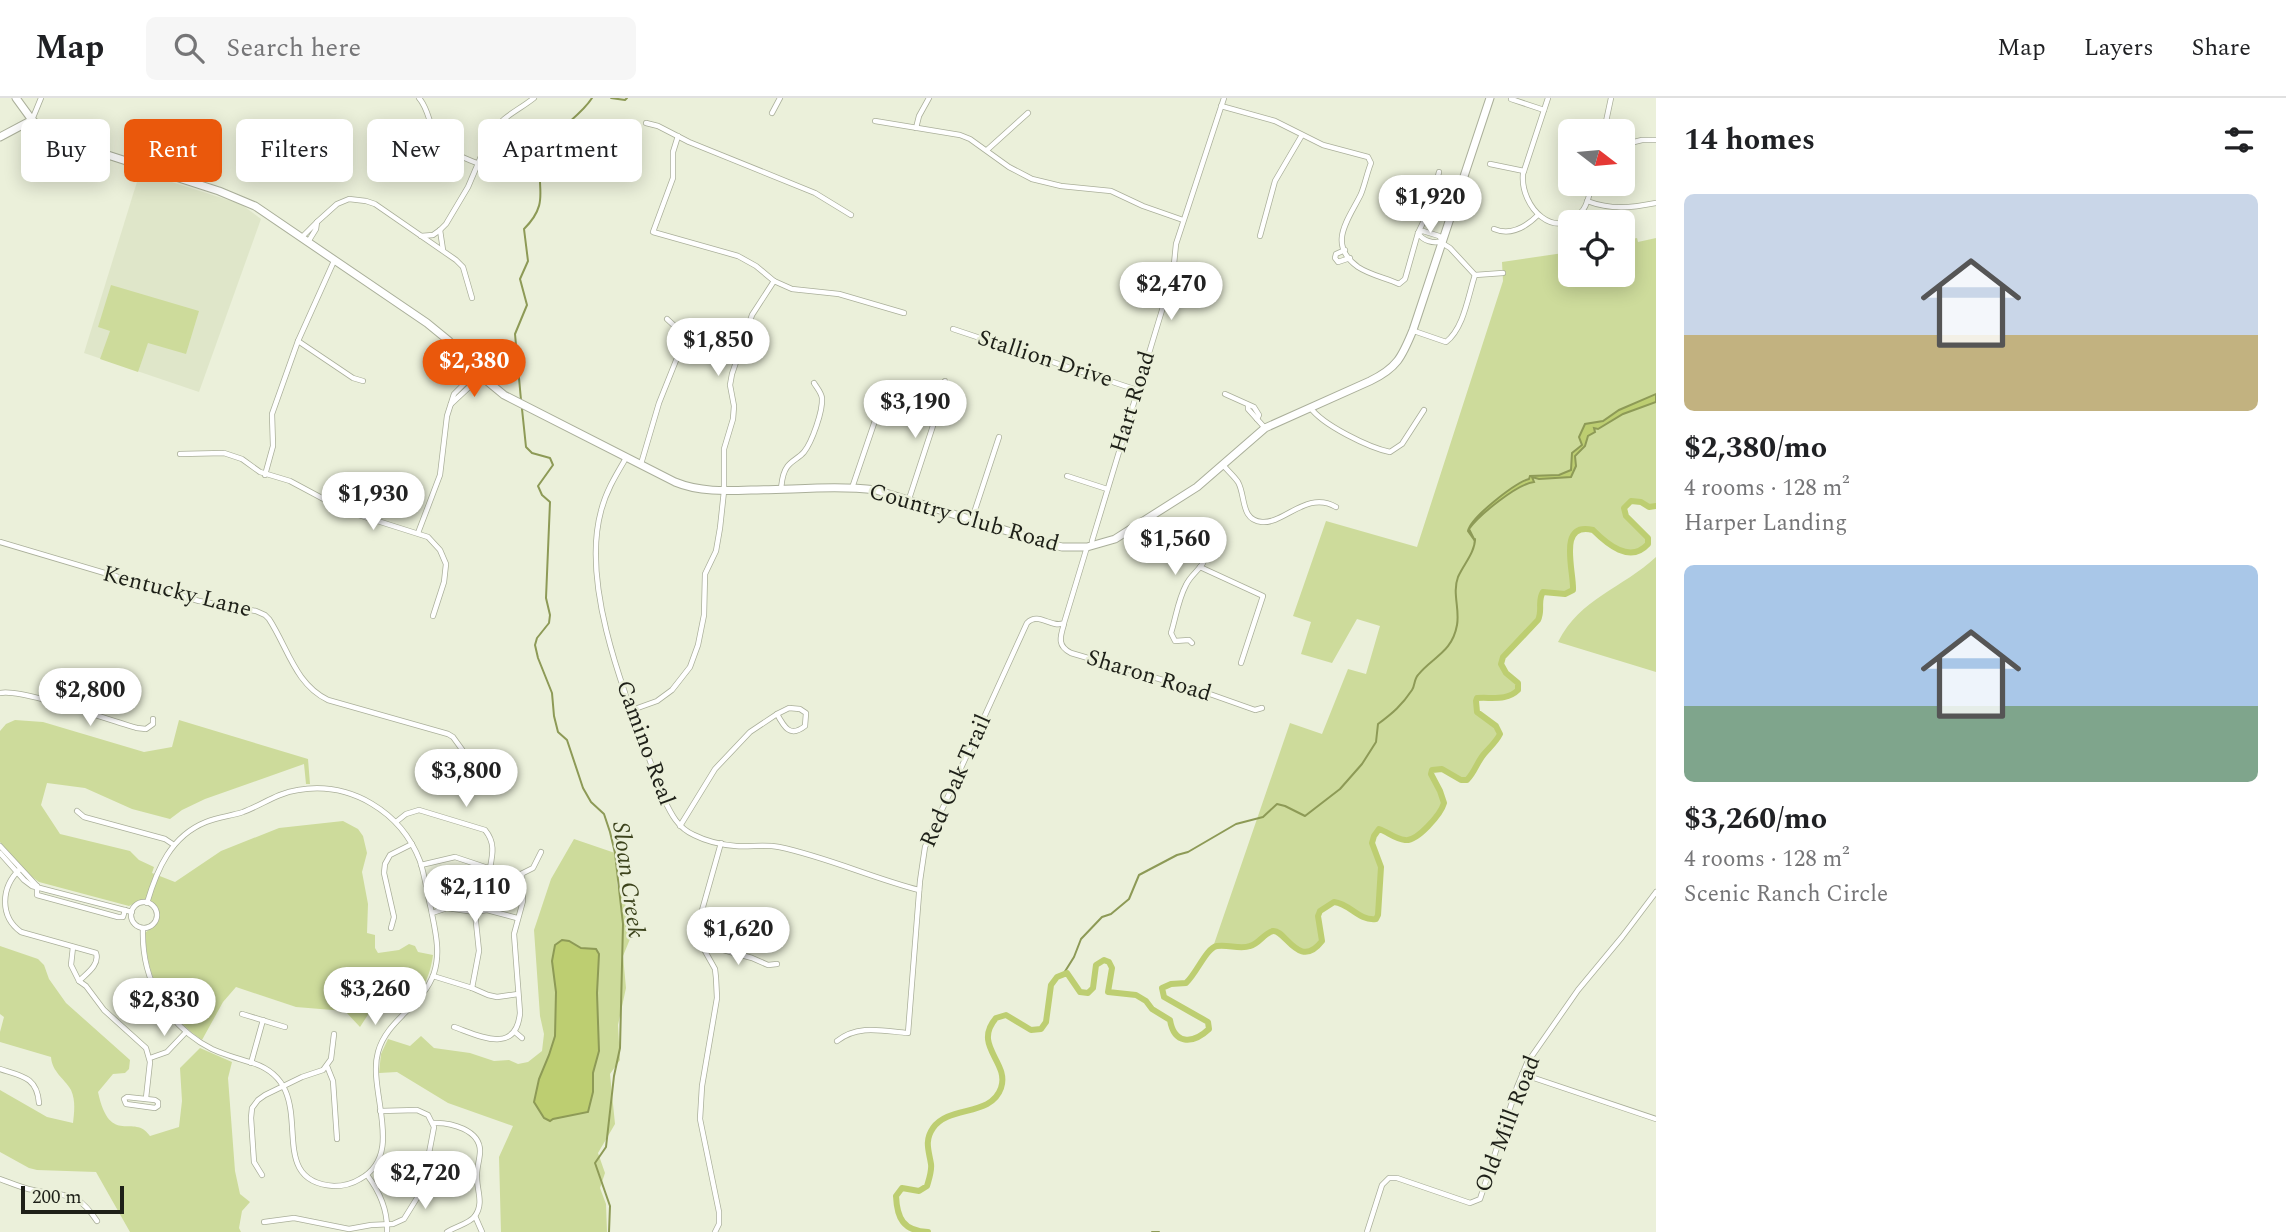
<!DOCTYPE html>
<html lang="en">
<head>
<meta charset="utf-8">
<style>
  body { margin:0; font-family:Spectral,serif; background:#f6f6f6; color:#202124; height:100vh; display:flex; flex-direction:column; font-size:26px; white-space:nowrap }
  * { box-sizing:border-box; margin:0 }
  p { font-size:23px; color:#757577 }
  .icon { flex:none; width:38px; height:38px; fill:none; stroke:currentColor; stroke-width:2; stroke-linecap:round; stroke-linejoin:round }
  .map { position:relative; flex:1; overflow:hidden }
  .sheet { display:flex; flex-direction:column; background:#fff; width:630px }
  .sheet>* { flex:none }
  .guide { position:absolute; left:21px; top:21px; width:665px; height:63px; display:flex; gap:14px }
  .needle { width:46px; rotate:106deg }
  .fabs { position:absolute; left:1558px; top:21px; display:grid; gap:14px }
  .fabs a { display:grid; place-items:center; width:77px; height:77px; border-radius:10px; background:#fff; box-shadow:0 4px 18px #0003; font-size:35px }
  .scale { position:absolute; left:21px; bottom:18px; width:103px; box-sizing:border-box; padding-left:7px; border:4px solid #1e2018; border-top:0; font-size:19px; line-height:24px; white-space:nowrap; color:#1e2018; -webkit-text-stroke:5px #ebf0da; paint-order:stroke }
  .price { position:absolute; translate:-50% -60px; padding:0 16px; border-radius:24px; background:#fff; color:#222; font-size:23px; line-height:46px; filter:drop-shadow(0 2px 4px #0008) }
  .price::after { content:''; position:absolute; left:50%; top:42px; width:21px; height:16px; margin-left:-10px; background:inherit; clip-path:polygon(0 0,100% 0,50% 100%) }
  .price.active { background:#ea580c; color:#fff }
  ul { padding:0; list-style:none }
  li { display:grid; align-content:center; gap:14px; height:371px; padding:0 28px }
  li span { display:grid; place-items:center; height:217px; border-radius:10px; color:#555 }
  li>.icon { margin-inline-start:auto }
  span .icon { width:126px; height:126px; fill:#fffc; stroke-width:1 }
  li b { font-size:30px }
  h2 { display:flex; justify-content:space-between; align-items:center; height:84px; padding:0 28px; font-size:30px }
  .chip { padding:0 24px; border-radius:10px; background:#fff; box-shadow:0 4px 18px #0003; font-size:24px; line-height:63px }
  .chip.active { background:#ea580c; color:#fff }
  header { display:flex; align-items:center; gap:42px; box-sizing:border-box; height:98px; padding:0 35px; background:#fff; border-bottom:2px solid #e0e0e0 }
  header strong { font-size:33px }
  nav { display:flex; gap:38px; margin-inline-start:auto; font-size:24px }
  .search { width:490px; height:63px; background:#f6f6f6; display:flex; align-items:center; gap:18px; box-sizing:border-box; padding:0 24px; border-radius:10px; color:#757577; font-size:26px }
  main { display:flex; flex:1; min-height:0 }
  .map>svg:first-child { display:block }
</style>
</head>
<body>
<header>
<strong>Map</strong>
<div class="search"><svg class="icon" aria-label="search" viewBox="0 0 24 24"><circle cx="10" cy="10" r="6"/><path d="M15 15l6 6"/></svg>Search here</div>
<nav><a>Map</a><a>Layers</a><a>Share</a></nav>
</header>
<main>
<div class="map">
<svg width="1656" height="1134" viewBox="0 0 1656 1134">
  <rect width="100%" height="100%" fill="#ebf0da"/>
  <!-- built -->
  <polygon fill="#dfe6c9" points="140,74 241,106 261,121 199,294 84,255"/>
  <!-- green -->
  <g fill="#cddb9b">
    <path d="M1637 140 1638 144 1656 140V407L1649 409 1641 404 1631 403 1624 411C1627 427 1646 430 1648 446 1630 467 1607 444 1593 431 1557 423 1574 473 1573 491L1565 495 1543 494C1537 503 1543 512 1538 522L1503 559 1501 566 1505 575 1518 586V592C1507 602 1492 598 1478 599L1475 603 1477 614 1490 623 1499 636C1495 644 1490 648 1484 655 1477 663 1475 673 1467 681 1455 682 1447 669 1434 670L1430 677 1440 693 1443 705C1440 716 1418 742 1406 742 1397 741 1388 733 1379 730L1373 738 1372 746 1380 770 1377 816 1375 820C1358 823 1351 805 1334 804 1309 814 1321 823 1322 843 1305 862 1292 848 1280 833 1265 831 1262 845 1249 848 1237 851 1224 846 1213 849L1290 625 1322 636 1348 571 1366 576 1380 528 1357 521 1332 565 1301 556 1311 524 1293 518 1326 423 1417 449 1503 183 1502 164 1570 154V177H1622V143Z"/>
    <polygon points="111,187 199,213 186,256 148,245 138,274 100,261 110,233 98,229"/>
    <path d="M1656 459V574L1558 544C1580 500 1623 490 1656 459Z"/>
    <path d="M15 622 43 624 144 654 172 649 179 622 308 661 310 686H306L304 666 205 701 182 712 170 721 132 711 85 690 47 685 41 707 60 736 130 753 139 762 154 769 152 775 175 784 221 753 279 730 343 723 358 731 363 738 367 755 362 774 368 806 367 835 375 837V850L378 855 399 852 409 846 415 848 418 854 433 857C430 880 420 902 398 913L388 901 373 909 360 929 345 913 296 909 236 889 223 904 202 942C164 916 147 880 145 835 148 832 152 830 154 827 168 814 152 804 139 803L129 808 39 784 27 775 0 744V633L6 626Z"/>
    <path d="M574 741 615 755C615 762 617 766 618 772 618 782 614 786 621 795L624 796 630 841 623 858 626 890 618 927 620 962 610 976 615 1026 598 1055 605 1075 600 1090 606 1106 607 1134H501L499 1059 513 1028 448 1005 397 974 379 975 381 956 388 941 410 948 421 938 434 950 470 955 494 963 509 962 518 966 528 964 542 953 544 936 540 918 534 832 551 781Z"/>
    <path d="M0 848 38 861 44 867 49 881 66 905 130 962 129 971 125 975 113 976 98 994C110 1050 134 1014 150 1038L179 1029 182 1003 180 970 200 950 232 964 228 980 235 1073 240 1096 250 1104 242 1113 239 1130 241 1134H130L96 1074 37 1072 29 1070 0 1054V992L47 1019 73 1025C74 1015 76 1003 71 992 64 980 52 974 51 959L0 944V934L4 919 0 916Z"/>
  </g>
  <!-- water -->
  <g fill="#bdce71" stroke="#8d9a56" stroke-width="2">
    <path d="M1656 296V304L1623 316 1598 331 1594 330 1595 334 1588 338 1585 348 1575 358 1576 368 1571 379 1539 381 1532 379 1534 384C1517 386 1479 417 1469 431L1475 443 1468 433C1471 419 1515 385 1529 381L1530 378 1559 377 1571 372 1572 355 1582 347 1579 339 1585 326 1603 323 1619 312Z"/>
    <polygon points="562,842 569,843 581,850 596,851 599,856 597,895 599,953 593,975 593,994 588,1014 553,1021 550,1023 544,1020 534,1004 539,981 549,957 555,938 556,894 552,863 555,847"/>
  </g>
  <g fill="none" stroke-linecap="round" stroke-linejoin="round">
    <!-- stream -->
    <g stroke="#8d9a56" stroke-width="2">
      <polyline points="611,0 625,2 627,0"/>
      <path d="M521 302 515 236 527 207 520 181 528 163 524 131C552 103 534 89 542 59 549 34 579 21 592 0"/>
      <polyline points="522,311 526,349 532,355 550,360 553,367 538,388 542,397 550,404 546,500 550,517 549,525 537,540 535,547 538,560 552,595 554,618 558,634 567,642 583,690 591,704 604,716 610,734 615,755 623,826 620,950 614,978 606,1049 595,1065 610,1108 609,1134"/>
      <path d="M1064 875 1074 859 1081 841 1102 819 1111 816 1129 801 1139 777 1177 757 1188 754 1236 726 1263 719 1277 706 1285 708 1305 718 1340 691 1362 666 1376 644 1378 626C1393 615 1402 607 1412 592 1415 588 1414 581 1418 577 1432 559 1452 555 1457 527 1460 511 1452 495 1458 479 1464 466 1475 454 1475 441"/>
      <polyline points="1152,1134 1159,1134"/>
    </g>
    <!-- river -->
    <path stroke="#bdce71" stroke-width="6" d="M928 1134C903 1133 897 1120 896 1098L902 1090 919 1093 927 1088C929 1081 932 1073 931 1066 929 1053 924 1043 933 1030 949 1007 991 1019 1001 990 1010 964 972 948 996 920L1006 917 1031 932 1041 931 1046 924 1051 887 1057 879 1067 875 1080 894 1088 895 1093 890 1096 867 1104 862 1109 864 1112 870 1108 894 1136 897 1146 903 1152 911 1170 922C1174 946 1192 947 1209 931L1208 924 1164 899 1162 890 1171 886 1186 885C1197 875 1206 850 1217 848 1228 846 1240 852 1250 848 1259 846 1264 835 1273 833 1285 831 1299 873 1322 843L1318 818 1320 813 1334 804C1351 806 1358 823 1376 821L1378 817 1381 769 1372 745 1374 738 1379 731C1388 734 1395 741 1405 742 1417 744 1441 716 1444 705L1440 693 1431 676 1432 672 1442 671 1461 682H1467C1475 674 1477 664 1484 656 1490 649 1496 644 1500 636L1496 628 1477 614 1476 603 1477 600C1492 599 1507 603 1518 592V585L1506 575 1501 566 1503 559 1538 522C1543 512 1537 503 1543 494L1565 496 1573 492C1574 473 1557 423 1593 432 1607 446 1630 466 1648 446V440L1626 418 1624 410 1631 403 1641 404 1649 409 1656 408"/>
    <!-- minor casing -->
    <g stroke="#aaaf9a" stroke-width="6">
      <g id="minor">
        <path d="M419 0C428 10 429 25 435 36 448 59 482 66 504 75"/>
        <path d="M1548 0 1523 76C1520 109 1556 146 1583 112 1588 105 1590 95 1592 86"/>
        <polyline points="1511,1 1544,12"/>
        <path d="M1221 8 1275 23 1323 47 1368 59 1371 65C1367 75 1365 86 1361 96 1349 121 1326 146 1358 169 1370 177 1386 180 1399 186L1405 181 1418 135 1430 110 1439 74"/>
        <polyline points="772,15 780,0"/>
        <polyline points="32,22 41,0"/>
        <polyline points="875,23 960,37 970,41 1009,69 1032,81 1061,88 1111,93 1143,108 1183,122"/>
        <polyline points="646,25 658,28 689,44 815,95 851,117"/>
        <polyline points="916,30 919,18 929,0"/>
        <polyline points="1604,33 1611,0"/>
        <polyline points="678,38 673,54 673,80 653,134 738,158 756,168 774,183 792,191 839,196 904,215"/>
        <polyline points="1622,47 1642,42 1656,42"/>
        <polyline points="987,52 1028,15"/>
        <polyline points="1490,66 1524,73"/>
        <path d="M1587 103C1611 112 1631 110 1656 105"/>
        <polyline points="317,124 337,106 349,101 366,103 375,106 456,162 463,169 472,200"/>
        <path d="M1494 131C1511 138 1526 129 1538 117"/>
        <polyline points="440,132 443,152"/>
        <path d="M1423 133 1439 138 1443 143C1433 146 1423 143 1418 135Z"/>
        <path d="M421 138 433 137 440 132 446 126 468 89 491 35C503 18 519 12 534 0"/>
        <polyline points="1260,138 1275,83 1302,37"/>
        <polyline points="302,139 317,124 316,131 308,144"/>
        <polyline points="1442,145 1450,150 1475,177 1503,175"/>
        <polyline points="1345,152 1336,156 1335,160 1338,164 1350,160"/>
        <polyline points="953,231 1137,292"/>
        <path d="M1414 233 1446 244C1464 230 1468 198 1475 177"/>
        <polyline points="298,243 353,280 363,283"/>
        <polyline points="1225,296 1254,309 1259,317 1257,321"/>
        <polyline points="451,306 481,278"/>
        <polyline points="1248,308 1248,311 1265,330"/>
        <path d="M1310 309C1322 327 1370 350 1390 354L1402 346 1424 312"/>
        <polyline points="180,356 224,355 242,361 260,374 290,383 346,413 428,439 440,452 446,466 444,484 433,518"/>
        <path d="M626 360C616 377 606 393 601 413 578 497 636 621 664 701 671 716 678 730 694 737 706 743 723 747 736 748 751 749 765 746 779 749 827 759 872 780 919 792"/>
        <polyline points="641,366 659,305 677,260 680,247 680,233 667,221"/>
        <path d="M1223 367C1228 373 1234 378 1238 384 1246 398 1240 422 1262 424 1284 426 1307 392 1336 409"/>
        <polyline points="265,377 273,348 272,316 298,243 334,163"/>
        <polyline points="1067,378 1107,391"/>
        <polyline points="852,390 881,305"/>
        <path d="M781 391C782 383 782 376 787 369 791 363 799 360 804 354 812 344 823 313 822 300 821 294 817 290 814 285"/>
        <polyline points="909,401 946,288 945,283"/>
        <polyline points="972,421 999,339"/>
        <path d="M1146 423 1155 433C1160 432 1166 430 1171 431 1187 432 1215 445 1203 465 1198 473 1190 478 1186 487 1178 502 1176 519 1171 535L1175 543 1189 542 1192 545"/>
        <polyline points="418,435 440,377 447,318 454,296 476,274"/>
        <path d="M0 444 199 503 256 513 265 517 269 521C288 550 295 586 328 602L448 636 453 639 466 657"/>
        <polyline points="1092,448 1092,443 1173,176 1176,146 1224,0"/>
        <polyline points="1200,469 1263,498 1241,565"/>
        <path d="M1064 526C1060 539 1057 548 1071 555L1207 595 1255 612 1262 610"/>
        <path d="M0 595C22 590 110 623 137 630L146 631 153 626V621"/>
        <path d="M789 610 800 611 806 615 805 628C790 640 784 629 777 616Z"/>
        <polyline points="632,612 657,603 672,592 690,569 698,547 704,517 705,476 716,453 720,430 724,393 724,351 733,321 734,308 730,287 732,276 752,217 774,183"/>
        <polyline points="77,713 84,719 165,741 174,747"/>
        <path d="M396 724 406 716 419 712 485 732C495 744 493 755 490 770"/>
        <polyline points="680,728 715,671 750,634 777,616"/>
        <polyline points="0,748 37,788"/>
        <polyline points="0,755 24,782 32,788 132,814"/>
        <polyline points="421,767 455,759 515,779 533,770 541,754"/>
        <path d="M20 771C0 790 0 819 21 834L96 855C100 867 86 876 79 883L86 888 104 912 146 950 150 964 146 1000"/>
        <polyline points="37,788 37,797 118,819 123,819 125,812"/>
        <circle cx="144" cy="817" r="13"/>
        <polyline points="432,815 447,810 475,814 487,812 517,820"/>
        <path d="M143 830C141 880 166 928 212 951 225 957 239 961 253 965 326 989 258 1083 334 1088 343 1088 352 1086 360 1081 406 1056 367 993 378 954 387 921 423 908 434 875 441 854 435 832 431 811 427 795 425 778 420 763 401 714 351 683 298 692 277 695 262 707 243 714 231 718 218 719 206 724 171 738 157 771 147 805"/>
        <polyline points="391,830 394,819 384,775 385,766 390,757 412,746"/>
        <polyline points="702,846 752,860 768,867 777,866"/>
        <polyline points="73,849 71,867 79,883"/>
        <polyline points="433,878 472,890 488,897 497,899 518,896"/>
        <polyline points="472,890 479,853 475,815"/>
        <polyline points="242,916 285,929"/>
        <path d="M454 929C480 938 516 957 520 915L514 836 523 803 522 776"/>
        <polyline points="515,934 522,940"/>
        <path d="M837 943C858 926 883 933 908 935L920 783 925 749 1027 525C1039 513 1051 531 1064 525L1087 449"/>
        <polyline points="150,960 167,954 186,934"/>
        <polyline points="251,965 263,922"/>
        <polyline points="327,968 333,983 337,1041"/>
        <path d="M0 971C22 978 37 979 39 1005"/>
        <polyline points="1522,976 1656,1021"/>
        <polygon points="127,999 155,1002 158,1004 158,1008 155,1010 126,1006 124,1001"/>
        <path d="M433 1025C451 1024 480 1032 480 1053 480 1062 476 1071 477 1080 477 1093 484 1105 475 1118 469 1126 456 1128 447 1134"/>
        <polyline points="262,1077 254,1064 251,1020 252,1010 258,1002 265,997 302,979 323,972 331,961 334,936"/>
        <path d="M367 1077C380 1094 388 1112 387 1134"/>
        <path d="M0 1081C11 1085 22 1090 33 1092 65 1100 75 1090 97 1123"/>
        <polyline points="475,1118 482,1134"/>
        <polyline points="264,1124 294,1120 349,1131 371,1127 393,1126 404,1121 422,1092 434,1029 428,1017 417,1012 380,1013"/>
        <polyline points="715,1134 719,1126 719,1114 700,1021 702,988 717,900 716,880 715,871 701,846 697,830 721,745"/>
        <polyline points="1367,1134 1382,1087 1389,1080 1397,1080 1470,1105 1480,1101 1517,989 1527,965 1578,892 1622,839 1656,794"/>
      </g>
    </g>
    <!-- major casing -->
    <g stroke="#aaaf9a" stroke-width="9">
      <g id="major">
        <path d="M16 0 32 22 48 35 80 48 219 93 255 108 427 225 449 243 481 278 504 297 675 384C699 394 725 393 751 392 792 392 835 387 876 392L1046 445 1062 449H1087L1115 441 1197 389 1265 330 1370 283C1397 270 1402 259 1413 232L1490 0"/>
        <polyline points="0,39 32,22"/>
      </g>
    </g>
    <!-- minor -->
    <use href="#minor" stroke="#fff" stroke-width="4.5"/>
    <!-- major -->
    <use href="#major" stroke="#fff" stroke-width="7"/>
  </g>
  <g text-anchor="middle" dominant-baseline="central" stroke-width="5" stroke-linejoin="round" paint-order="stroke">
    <!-- street labels -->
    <g font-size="23" fill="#1e2018" stroke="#ebf0da">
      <text transform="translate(1045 261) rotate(18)">Stallion Drive</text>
      <text transform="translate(1133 304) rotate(-73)">Hart Road</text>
      <text transform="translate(964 420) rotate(16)">Country Club Road</text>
      <text transform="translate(177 494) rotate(14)">Kentucky Lane</text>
      <text transform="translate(1149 578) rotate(17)">Sharon Road</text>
      <text transform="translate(645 645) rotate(70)">Camino Real</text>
      <text transform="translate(956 683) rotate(-66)">Red Oak Trail</text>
      <text transform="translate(1508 1026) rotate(-69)">Old Mill Road</text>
    </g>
    <!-- water labels -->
    <g font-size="24" font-style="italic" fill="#3c431c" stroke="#ebf0da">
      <text transform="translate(628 782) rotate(82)">Sloan Creek</text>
    </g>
  </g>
</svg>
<div class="fabs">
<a><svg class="needle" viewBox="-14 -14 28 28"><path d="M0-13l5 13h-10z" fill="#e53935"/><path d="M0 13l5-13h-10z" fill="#757577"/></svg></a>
<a><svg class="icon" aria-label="locate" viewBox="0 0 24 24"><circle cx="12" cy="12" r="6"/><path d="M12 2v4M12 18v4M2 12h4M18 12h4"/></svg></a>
</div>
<div class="scale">200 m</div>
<b class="price" style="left:1430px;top:137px">$1,920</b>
<b class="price" style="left:1171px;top:224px">$2,470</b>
<b class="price" style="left:718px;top:280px">$1,850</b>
<b class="price active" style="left:474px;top:301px">$2,380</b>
<b class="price" style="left:915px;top:342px">$3,190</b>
<b class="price" style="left:373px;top:434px">$1,930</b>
<b class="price" style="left:1175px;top:479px">$1,560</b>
<b class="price" style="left:90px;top:630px">$2,800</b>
<b class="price" style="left:466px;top:711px">$3,800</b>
<b class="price" style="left:475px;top:827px">$2,110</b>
<b class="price" style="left:738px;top:869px">$1,620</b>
<b class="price" style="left:375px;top:929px">$3,260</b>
<b class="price" style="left:164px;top:940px">$2,830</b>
<b class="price" style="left:425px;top:1113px">$2,720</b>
<div class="guide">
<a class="chip">Buy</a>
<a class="chip active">Rent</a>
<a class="chip">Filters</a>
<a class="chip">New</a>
<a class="chip">Apartment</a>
</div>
</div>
<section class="sheet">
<h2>14 homes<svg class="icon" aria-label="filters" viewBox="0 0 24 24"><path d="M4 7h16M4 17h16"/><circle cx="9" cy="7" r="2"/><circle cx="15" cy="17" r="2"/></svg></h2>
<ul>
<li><span style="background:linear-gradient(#c9d6e8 65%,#c2b280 0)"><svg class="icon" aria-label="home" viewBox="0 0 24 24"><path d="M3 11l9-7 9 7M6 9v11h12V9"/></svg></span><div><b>$2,380/mo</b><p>4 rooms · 128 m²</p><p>Harper Landing</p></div></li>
<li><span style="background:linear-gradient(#a9c7e8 65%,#7fa58c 0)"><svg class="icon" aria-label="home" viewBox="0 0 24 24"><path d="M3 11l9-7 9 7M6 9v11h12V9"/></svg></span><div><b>$3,260/mo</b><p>4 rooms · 128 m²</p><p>Scenic Ranch Circle</p></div></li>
</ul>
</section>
</main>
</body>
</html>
